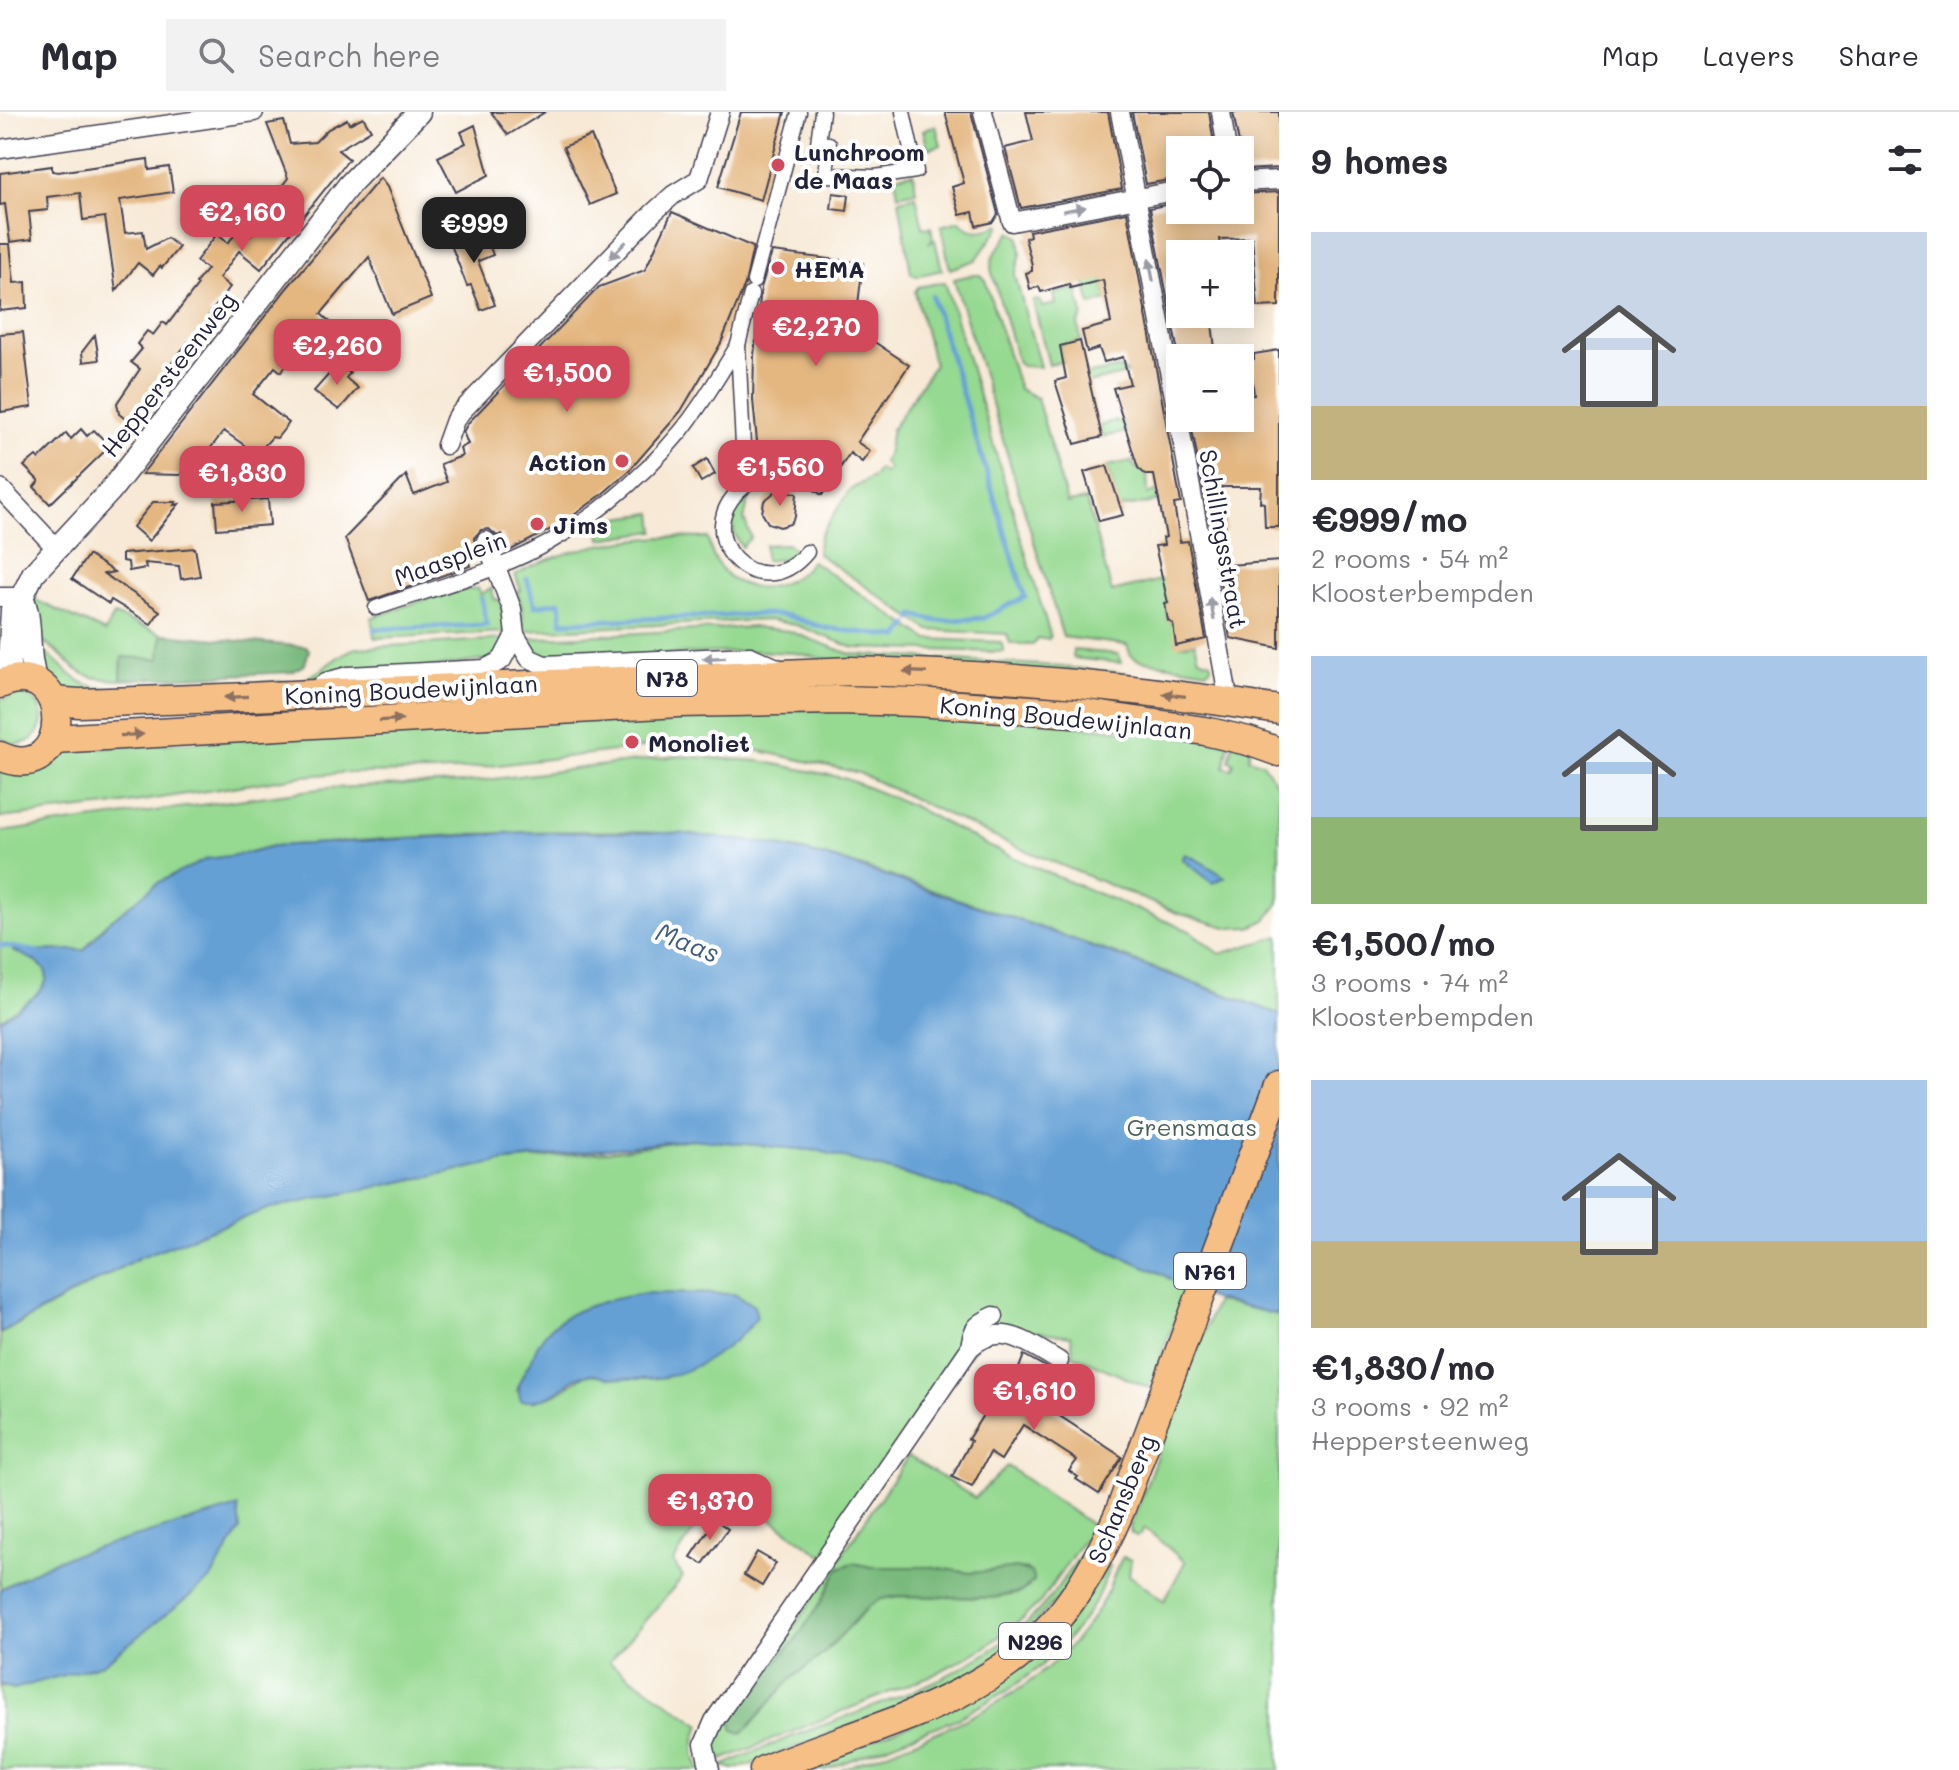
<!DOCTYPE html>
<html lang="en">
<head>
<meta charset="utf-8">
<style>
  body { margin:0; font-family:Mali,sans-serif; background:#f2f2f3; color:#2b2b33; height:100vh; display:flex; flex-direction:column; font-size:30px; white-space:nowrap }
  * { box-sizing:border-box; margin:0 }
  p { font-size:26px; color:#7c7c81 }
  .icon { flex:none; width:44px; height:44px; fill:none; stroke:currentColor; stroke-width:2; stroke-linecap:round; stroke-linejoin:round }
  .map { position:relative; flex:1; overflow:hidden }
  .details { display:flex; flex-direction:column; background:#fff; width:680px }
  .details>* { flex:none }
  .buttons { position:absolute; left:1166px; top:24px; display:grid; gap:16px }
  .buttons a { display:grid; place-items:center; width:88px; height:88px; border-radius:0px; background:#fff; box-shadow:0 4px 20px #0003; font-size:40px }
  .price { position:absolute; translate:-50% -68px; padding:0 18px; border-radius:16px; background:#d1495b; color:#fff; font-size:26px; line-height:52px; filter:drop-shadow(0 2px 4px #0008) }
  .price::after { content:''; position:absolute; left:50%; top:48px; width:24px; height:18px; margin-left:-12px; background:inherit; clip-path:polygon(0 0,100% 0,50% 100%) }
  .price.selected { background:#222; color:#fff }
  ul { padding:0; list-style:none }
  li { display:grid; align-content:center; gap:16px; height:424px; padding:0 32px }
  li span { display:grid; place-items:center; height:248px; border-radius:0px; color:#555 }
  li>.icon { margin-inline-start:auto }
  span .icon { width:144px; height:144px; fill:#fffc; stroke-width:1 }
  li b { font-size:34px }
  h2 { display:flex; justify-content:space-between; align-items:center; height:96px; padding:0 32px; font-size:34px }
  header { display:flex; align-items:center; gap:48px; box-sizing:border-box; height:112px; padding:0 40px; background:#fff; border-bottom:2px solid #e1e1e2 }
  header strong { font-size:38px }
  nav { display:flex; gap:44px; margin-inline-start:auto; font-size:28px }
  .search { width:560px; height:72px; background:#f2f2f3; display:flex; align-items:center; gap:20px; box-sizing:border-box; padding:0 28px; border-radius:0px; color:#7c7c81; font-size:30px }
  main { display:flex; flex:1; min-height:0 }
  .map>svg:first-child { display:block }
</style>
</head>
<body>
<header>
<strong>Map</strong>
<div class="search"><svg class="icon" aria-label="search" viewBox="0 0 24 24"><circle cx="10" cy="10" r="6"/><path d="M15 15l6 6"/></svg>Search here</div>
<nav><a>Map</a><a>Layers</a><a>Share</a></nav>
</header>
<main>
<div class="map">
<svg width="1279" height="1658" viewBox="0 0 1279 1658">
  <rect width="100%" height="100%" fill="#fff"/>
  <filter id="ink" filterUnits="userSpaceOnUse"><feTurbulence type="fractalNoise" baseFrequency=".0125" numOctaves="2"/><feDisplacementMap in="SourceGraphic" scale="16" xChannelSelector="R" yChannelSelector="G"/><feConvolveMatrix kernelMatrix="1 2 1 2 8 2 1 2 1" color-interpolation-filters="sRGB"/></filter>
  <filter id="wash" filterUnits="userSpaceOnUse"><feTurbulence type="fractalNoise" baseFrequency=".006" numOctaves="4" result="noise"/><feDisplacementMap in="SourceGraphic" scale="32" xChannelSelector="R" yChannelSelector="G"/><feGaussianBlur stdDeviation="1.8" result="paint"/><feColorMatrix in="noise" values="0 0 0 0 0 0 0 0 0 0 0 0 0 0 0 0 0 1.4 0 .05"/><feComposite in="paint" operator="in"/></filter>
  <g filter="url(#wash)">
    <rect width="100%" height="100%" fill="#f7e9d6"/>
    <!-- green -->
    <g fill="#96d991" stroke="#5c7e66" stroke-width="2" fill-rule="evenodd">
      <polygon points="936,14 941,33 928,37 923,18"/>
      <polygon points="913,61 916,79 898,83 895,64"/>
      <polygon points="916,84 923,116 931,115 933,126 930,130 935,128 942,158 916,164 911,161 899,88"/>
      <path d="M960 109C970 123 986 120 998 112L1001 113 976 148 950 157 941 114Z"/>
      <polygon points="1011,120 1019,125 1021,142 1015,163 1040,255 1022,254 1018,251 991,157 993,144"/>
      <polygon points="1081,154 1102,163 1107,188 1091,193"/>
      <polygon points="972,163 980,163 985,168 1019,277 1037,286 1067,391 1086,388 1112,480 1165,467 1172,483 1166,492 1168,508 1177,515 1176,530 1180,533 1195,531 1199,546 1211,550 1211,555 1207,559 1139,548 1131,544 1127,533 1063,525 954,167"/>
      <polygon points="945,170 1050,523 1049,527 1037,527 1033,533 1010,531 1007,522 929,518 817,441 820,424 850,378 874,364 878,357 885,361 889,356 883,350 887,344 892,317 934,253 915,180 918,175"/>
      <polygon points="1077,176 1083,203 1078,213 1081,229 1060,234 1063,249 1049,253 1033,189 1039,188 1042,195 1056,192 1054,182"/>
      <polygon points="1122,256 1123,259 1129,259 1130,261 1076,274 1074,265"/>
      <polygon points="1115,308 1116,311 1124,309 1128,320 1102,325 1100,314"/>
      <polygon points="1131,349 1135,355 1147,361 1148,382 1157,380 1160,389 1120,396 1107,354"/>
      <path d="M744 380 750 384 744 407 751 425 742 435C727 415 732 400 744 380Z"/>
      <polygon points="653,401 655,419 601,427 599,409"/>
      <path d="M661 425 708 426C717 483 779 491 812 449L927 527 1001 530 1004 540 854 536 796 513 769 508 524 519 522 496 517 480 521 478 515 463C560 438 610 429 661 425Z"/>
      <polygon points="788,432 797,439 782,447 765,449 765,433"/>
      <polygon points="478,476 481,482 491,476 495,488 500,487 506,520 375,526 371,506 440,482"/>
      <path d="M33 487 105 520 114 503 162 522 160 548 122 545 121 568C64 567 77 547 38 527Z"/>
      <polygon points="753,515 789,519 850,542 1041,553 1127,561 1142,566 841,550 795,541 757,539 557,547 536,542 525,527"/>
      <path d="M505 527 492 547 315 571 68 583 45 566 36 535C65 549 69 575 107 576L296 569C320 565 333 543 356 536Z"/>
      <polygon points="1073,538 1118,542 1121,551 1073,546"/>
      <path d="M20 581C64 594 34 651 0 625V588Z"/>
      <polygon points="770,597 955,600 1229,630 1224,655 1232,657 1234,650 1229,649 1233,631 1251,635 1249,646 1263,651 1279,675 1279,791 1266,808 1251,815 1230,816 1177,801 1005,730 859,661 765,640 722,634 680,631 440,660 342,661 303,664 109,694 0,706 0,653 56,638"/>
      <path d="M677 644 760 649 844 666 911 693 988 734 1048 761 1190 819 1220 842 1279 824V902C1175 863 1071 825 966 790 899 767 832 741 762 731 601 707 436 725 273 734L243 742 106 812 84 838 15 839C22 843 32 845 38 850 67 873 15 898 0 908V720L326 676 462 671Z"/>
      <path d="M692 1027 820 1039 967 1080 1018 1099 1160 1161 1186 1177 1149 1276 1073 1243 1071 1224 991 1214 822 1443 737 1383 722 1404 705 1402 673 1450 683 1465 609 1550 701 1613C692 1628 692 1642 700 1658H0V1574L14 1577 59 1447 0 1477V1222L140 1145 267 1097 499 1050 616 1039ZM677 1181 734 1182 750 1215 701 1251 667 1265 644 1267 587 1262 556 1282 533 1290 517 1279C520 1266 526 1257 533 1246 539 1234 542 1223 553 1215 588 1187 635 1186 677 1181Z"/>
      <path d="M1216 1189 1279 1203V1658H840C926 1624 1022 1596 1082 1520 1092 1507 1101 1493 1108 1478 1113 1467 1116 1455 1123 1445L1131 1448 1129 1463 1164 1489 1185 1450 1145 1416 1140 1423 1136 1424 1131 1421 1130 1415Z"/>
      <path d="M908 1344 975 1386 1007 1354 1093 1414 1041 1489 1021 1508 984 1536 935 1562 717 1650C711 1640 713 1629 717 1619L796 1512ZM853 1451 871 1455H932L969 1461 1024 1457 1028 1458 1029 1475 1016 1482 992 1486 899 1484 881 1487 869 1494 823 1542 790 1568 744 1619 731 1607 754 1574 794 1530 822 1489 839 1456Z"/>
      <path d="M1086 1439 1065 1479 1006 1540 939 1579 750 1653 733 1657 723 1654C813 1610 916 1590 999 1533 1017 1520 1034 1505 1049 1487 1061 1472 1072 1451 1086 1439Z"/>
      <polygon points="1108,1453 1110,1455 1096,1488 1076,1518 1041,1554 1007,1579 956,1607 825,1658 792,1658 926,1607"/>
    </g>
    <!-- forest -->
    <g fill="#78b97b" stroke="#4d6e5b" stroke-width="2">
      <polygon points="162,522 307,535 309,538 305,552 292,560 121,568 122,545 160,547"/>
      <polygon points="853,1451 871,1455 932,1455 970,1461 1017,1456 1031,1460 1034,1469 1021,1480 992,1486 899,1484 881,1487 869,1494 823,1542 790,1568 747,1617 741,1621 734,1618 731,1607 754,1574 794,1530 822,1489 839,1456"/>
    </g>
    <!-- water -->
    <g fill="#65a0d5" stroke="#446188" stroke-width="2">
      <path d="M527 720 678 721 765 731 831 746 1013 806 1279 902V1203L1216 1188 1186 1177 1160 1161 1018 1099 967 1080 820 1039 692 1027 499 1050 267 1097 140 1145 0 1221V908C33 886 80 862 12 839L84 838 106 812 159 770 207 747 243 742 273 734Z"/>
      <path d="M1185 742C1191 743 1218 760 1225 765L1213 771 1182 747Z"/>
      <path d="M645 1181 734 1182 754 1193 757 1205C733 1237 686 1267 645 1267 633 1267 619 1267 607 1265 601 1264 595 1261 589 1262 564 1265 559 1291 521 1289 515 1273 522 1263 531 1249 534 1243 535 1237 539 1231 557 1197 610 1187 645 1181Z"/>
      <polygon points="238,1395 240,1418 210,1468 103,1552 14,1577 0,1572 0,1477 59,1447"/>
    </g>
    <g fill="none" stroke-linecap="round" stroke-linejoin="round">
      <!-- stream -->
      <g stroke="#65a0d5" stroke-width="5">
        <polyline points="527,467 535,494 560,490 562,510 766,502 788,504 825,516 899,525 908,513"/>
        <polyline points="912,507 914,503 937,509 984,506 1025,485 932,184"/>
        <polyline points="374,517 487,513 481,486"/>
        <polyline points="0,833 38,840"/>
      </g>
    </g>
    <g id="blocks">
      <!-- building -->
      <g fill="#e4b781">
        <polygon points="491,0 545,0 508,23"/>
        <polygon points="741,0 785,0 761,88 718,75"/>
        <polygon points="945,0 971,0 998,102 993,110 976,114 973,100 960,103 952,75 964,71"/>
        <polygon points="1026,0 1108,0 1122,77 1021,96 1005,36 1033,29"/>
        <polygon points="1132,0 1209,0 1215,38 1180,38 1180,66 1146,72"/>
        <polygon points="1233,0 1279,0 1279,56 1244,58"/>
        <polygon points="363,5 371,18 338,38 349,47 261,157 239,139 219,166 230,175 209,203 214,206 192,233 188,230 168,256 172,260 143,297 140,294 128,309 119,302 117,291 140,257 131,250 142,237 137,232 147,219 153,223 163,210 167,213 198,173 196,171 207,157 196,149 217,122 228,131 240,116 250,124 272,97 267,93 288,66 267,12 284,9 290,32 315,30 328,17 347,7 349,12"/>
        <polygon points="475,13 489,63 456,80 438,45 466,31 461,20"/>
        <polygon points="591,24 616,82 590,93 563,35"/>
        <polygon points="148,47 149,58 169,55 173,80 120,88 125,121 143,119 146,137 167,126 179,135 162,156 160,154 153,163 138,151 116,179 105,105 83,108 80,81 47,85 48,98 29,100 32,127 10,130 5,92 0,93 0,61 52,54 52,59 58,60"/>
        <polygon points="380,66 387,75 431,186 392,202 369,145 321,202 343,221 326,244 307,228 281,260 275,255 253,282 289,311 277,326 272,325 257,342 224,319 205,343 211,348 200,361 183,348 184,358 180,363 142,362 287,176"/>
        <polygon points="1279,80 1279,194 1258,195 1252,126 1220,127 1222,142 1180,142 1180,202 1211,202 1216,246 1179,246 1150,96 1180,90 1180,98 1240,98 1240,82"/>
        <polygon points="833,81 849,83 847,99 831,97"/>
        <polygon points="672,100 753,135 745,172 721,231 681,299 629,359 600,384 563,411 509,439 502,422 497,424 489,417 481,418 474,426 475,433 464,437 470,454 369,489 345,426 406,363 414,383 447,370 440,352 462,344 460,336 468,332 463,320 468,311 599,175 645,158"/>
        <polygon points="1127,100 1181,391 1174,392 1180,430 1188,429 1206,527 1176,534 1173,512 1168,509 1165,492 1168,491 1155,434 1164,433 1163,426 1166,425 1154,363 1146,363 1138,356 1113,276 1130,272 1123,245 1104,250 1099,236 1087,240 1082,219 1111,211 1103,168 1070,176 1069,172 1041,180 1039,175 1030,177 1026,161 1032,159 1032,153 1025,126 1030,124 1029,119"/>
        <polygon points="483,118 493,143 478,149 495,193 481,198 471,173 467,174 450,130"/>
        <polygon points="0,132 10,132 14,171 26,170 27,196 0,199"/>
        <polygon points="772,140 863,151 855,217 909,253 857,330 870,339 862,350 850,341 822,383 758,340 753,288 754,244 761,176"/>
        <polygon points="23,220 32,295 1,300 0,222"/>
        <polygon points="95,223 99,248 83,250 82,240"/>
        <polygon points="1080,229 1102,325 1075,332 1055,269 1066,266 1060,234"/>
        <polygon points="1279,238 1279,415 1265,415 1264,391 1260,390 1261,375 1221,375 1226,418 1211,419 1190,306 1244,305 1242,284 1254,283 1250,247 1254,247 1254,242"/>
        <polygon points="339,251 350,261 346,266 358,276 339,298 314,279"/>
        <polygon points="81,317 87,324 94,318 110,334 50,392 34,375 39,369 24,354 36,344 39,347 66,321 71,327"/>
        <polygon points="707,347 715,362 701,370 693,356"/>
        <polygon points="1107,354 1123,403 1099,409 1084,360"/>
        <polygon points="776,379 797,381 795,405 790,412 780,415 768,411 762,401 764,389"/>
        <polygon points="268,387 270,413 217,417 215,390"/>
        <polygon points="153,390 176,390 174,393 179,392 149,429 133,415"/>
        <polygon points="195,436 200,464 181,467 179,454 145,451 146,456 129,459 128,450 122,449 122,442"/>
        <polygon points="88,443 114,460 104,462 160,499 151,512 111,488 109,492 72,467"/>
        <polygon points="1279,449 1279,536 1230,526 1217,454"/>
        <polygon points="1024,1243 1049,1257 1037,1289 1122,1345 1099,1382 1076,1367 1078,1365 1069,1359 1077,1348 1023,1313 1001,1348 990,1341 972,1375 952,1365 971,1329 968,1327 998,1279 1008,1285"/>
        <polygon points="716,1408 728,1417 703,1452 691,1445"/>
        <polygon points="757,1440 776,1451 762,1474 744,1463"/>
      </g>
    </g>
  </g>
  <g filter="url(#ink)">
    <use href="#blocks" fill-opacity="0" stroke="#424052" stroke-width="2"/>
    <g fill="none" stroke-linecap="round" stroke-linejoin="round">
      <!-- pedestrian casing -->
      <g stroke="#424052" stroke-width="17">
        <g id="pedestrian">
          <polyline points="822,0 818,31 829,32 826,63 875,65 916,59 903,0"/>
          <polyline points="754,169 799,0"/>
          <path d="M751 182 738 233 745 374C684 420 758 500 807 440"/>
          <path d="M376 496C425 479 477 465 525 443 584 415 639 370 681 319 703 292 720 262 738 233"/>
        </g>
      </g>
      <!-- minor casing -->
      <g stroke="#424052" stroke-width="21">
        <g id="minor">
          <polyline points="983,0 1012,110 1180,78"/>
          <polyline points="1120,0 1186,348 1229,590"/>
          <polyline points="1221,0 1227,38"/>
          <polyline points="0,37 254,0"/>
          <polyline points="1240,70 1279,68"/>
          <polyline points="446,333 455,308 461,300 653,101 673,83 699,67 720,0"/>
          <polyline points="0,376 57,437"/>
          <polyline points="486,429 512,497 515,523"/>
          <polyline points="0,485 22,485"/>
          <polyline points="313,580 326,570 348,564 485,557 502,548 515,523 529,546 544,553 750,544 786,560"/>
          <path d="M970 1236C972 1217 976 1212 994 1204"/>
          <path d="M710 1658 704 1632 714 1609 970 1236C1001 1207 1029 1232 1059 1249"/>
        </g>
      </g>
      <!-- tertiary casing -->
      <g stroke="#424052" stroke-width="25">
        <g id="tertiary">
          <path d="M22 485C34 511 25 542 37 572"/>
          <polyline points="8,569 12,497 22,485 33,462 110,379 349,73 419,0"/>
        </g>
      </g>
      <!-- primary casing -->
      <g stroke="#424052" stroke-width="31">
        <g id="primary">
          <path d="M0 572C76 540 74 678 0 644"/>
          <path d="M53 589 79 591 225 586 851 559C994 562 1138 575 1279 598"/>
          <polyline points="54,627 679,591 837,588 917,590 1088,602 1205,619 1248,629 1279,640"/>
          <path d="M764 1658C863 1616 981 1594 1055 1509 1083 1477 1103 1438 1120 1399L1279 973"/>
        </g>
      </g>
      <!-- pedestrian -->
      <use href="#pedestrian" stroke="#fff" stroke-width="14"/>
      <!-- minor -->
      <use href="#minor" stroke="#fff" stroke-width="18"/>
      <!-- tertiary -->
      <use href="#tertiary" stroke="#fff" stroke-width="22"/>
      <!-- primary -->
      <use href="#primary" stroke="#f5bf86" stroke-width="28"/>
    </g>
    <!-- one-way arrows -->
    <defs><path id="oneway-solid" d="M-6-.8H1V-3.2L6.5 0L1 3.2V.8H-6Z" transform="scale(2)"/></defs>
    <g fill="#9c9ca7">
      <use href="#oneway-solid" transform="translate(1074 97) rotate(-11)"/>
      <use href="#oneway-solid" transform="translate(618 138) rotate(134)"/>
      <use href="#oneway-solid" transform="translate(1151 158) rotate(-101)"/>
      <use href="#oneway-solid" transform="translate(1212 497) rotate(-100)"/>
      <use href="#oneway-solid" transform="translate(714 546) rotate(177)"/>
    </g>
    <g fill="#8c7060">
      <use href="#oneway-solid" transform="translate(915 560) rotate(-178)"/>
      <use href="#oneway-solid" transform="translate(1174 583) rotate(-173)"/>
      <use href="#oneway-solid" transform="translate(236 585) rotate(177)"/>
      <use href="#oneway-solid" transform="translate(391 608) rotate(-3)"/>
      <use href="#oneway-solid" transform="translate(132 623) rotate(-3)"/>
    </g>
  </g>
  <!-- markers -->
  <g fill="#d1495b" stroke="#fff" stroke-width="3">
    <circle cx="778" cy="53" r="8"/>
    <circle cx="778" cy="156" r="8"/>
    <circle cx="622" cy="349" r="8"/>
    <circle cx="537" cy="412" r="8"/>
    <circle cx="632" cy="630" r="8"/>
  </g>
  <g text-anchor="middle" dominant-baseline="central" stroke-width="8" stroke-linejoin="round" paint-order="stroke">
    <!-- shield labels -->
    <g fill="#fff" stroke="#646476" stroke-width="2">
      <rect x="637" y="548" width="60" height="36" rx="6"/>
      <rect x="1174" y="1141" width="72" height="36" rx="6"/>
      <rect x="999" y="1511" width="72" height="36" rx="6"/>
    </g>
    <g font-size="22" font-weight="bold" fill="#22223b">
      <text x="667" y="566">N78</text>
      <text x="1210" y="1159">N761</text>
      <text x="1035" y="1529">N296</text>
    </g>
    <!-- poi labels -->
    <g font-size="24" font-weight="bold" fill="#22223b" stroke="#fff" text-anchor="start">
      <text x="794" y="39">Lunchroom<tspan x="794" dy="28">de Maas</tspan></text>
      <text x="794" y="156">HEMA</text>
      <text x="606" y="349" text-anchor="end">Action</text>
      <text x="553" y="412">Jims</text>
      <text x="648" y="630">Monoliet</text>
    </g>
    <!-- street labels -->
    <g font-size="24" fill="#22223b" stroke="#fff">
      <text transform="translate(168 262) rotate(-52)">Heppersteenweg</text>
      <text transform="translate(1224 427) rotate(80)">Schillingsstraat</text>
      <text transform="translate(450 446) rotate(-20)">Maasplein</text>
      <text transform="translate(411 577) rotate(-3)">Koning Boudewijnlaan</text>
      <text transform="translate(1066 605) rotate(6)">Koning Boudewijnlaan</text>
      <text transform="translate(1121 1387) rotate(-67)">Schansberg</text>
    </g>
    <!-- park labels -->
    <g font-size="24" fill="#4b6259" stroke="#fff">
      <text x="1192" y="1014">Grensmaas</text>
    </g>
    <!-- water labels -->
    <g font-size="26" font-style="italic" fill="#405b80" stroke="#fff">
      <text transform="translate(688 830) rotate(22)">Maas</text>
    </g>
  </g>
</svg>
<div class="buttons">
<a><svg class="icon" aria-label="locate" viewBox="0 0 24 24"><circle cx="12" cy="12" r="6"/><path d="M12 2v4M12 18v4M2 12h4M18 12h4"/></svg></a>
<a>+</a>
<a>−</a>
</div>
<b class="price" style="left:242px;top:141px">€2,160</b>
<b class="price selected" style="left:474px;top:153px">€999</b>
<b class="price" style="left:816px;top:256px">€2,270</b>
<b class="price" style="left:337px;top:275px">€2,260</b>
<b class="price" style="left:567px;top:302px">€1,500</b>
<b class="price" style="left:780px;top:396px">€1,560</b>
<b class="price" style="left:242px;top:402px">€1,830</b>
<b class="price" style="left:1034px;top:1320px">€1,610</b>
<b class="price" style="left:710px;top:1430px">€1,370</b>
</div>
<section class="details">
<h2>9 homes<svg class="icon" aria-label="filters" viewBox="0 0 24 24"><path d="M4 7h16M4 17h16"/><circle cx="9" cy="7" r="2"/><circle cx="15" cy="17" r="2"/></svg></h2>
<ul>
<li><span style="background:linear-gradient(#c9d6e8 70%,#c2b280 0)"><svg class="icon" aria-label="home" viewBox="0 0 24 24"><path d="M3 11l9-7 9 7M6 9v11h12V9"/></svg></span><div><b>€999/mo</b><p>2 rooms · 54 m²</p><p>Kloosterbempden</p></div></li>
<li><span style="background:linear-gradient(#a9c7e8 65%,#8fb573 0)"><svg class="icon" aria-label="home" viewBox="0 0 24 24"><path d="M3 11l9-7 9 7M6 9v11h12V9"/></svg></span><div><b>€1,500/mo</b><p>3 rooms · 74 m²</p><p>Kloosterbempden</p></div></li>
<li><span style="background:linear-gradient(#a9c7e8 65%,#c2b280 0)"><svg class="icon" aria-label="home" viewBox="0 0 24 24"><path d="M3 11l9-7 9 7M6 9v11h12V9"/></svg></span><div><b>€1,830/mo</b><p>3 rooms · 92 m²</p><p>Heppersteenweg</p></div></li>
</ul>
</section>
</main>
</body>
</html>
